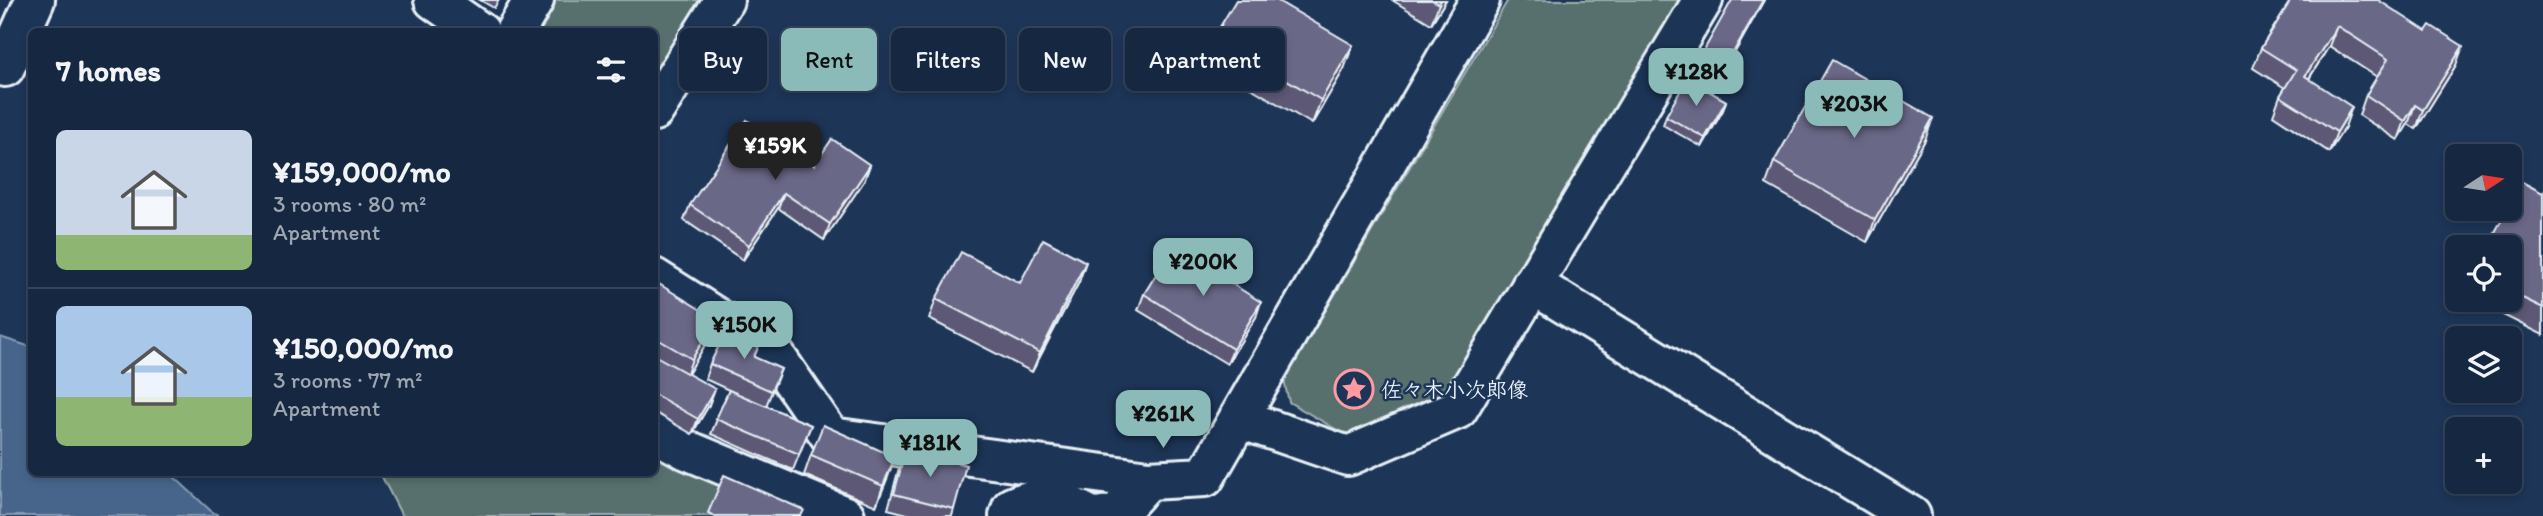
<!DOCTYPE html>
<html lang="en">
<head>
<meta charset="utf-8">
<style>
  body { margin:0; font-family:Itim,"Klee One",sans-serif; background:#23344c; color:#f1f3f6; height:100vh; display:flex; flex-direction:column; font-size:26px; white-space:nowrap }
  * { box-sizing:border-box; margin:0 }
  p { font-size:23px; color:#9ea6b1 }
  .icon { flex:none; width:38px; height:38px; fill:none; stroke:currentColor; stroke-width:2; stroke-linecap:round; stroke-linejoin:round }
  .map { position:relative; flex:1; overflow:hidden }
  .drawer { position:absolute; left:28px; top:28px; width:630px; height:448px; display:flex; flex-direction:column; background:#162841; border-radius:10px; box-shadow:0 4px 10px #0003,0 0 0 2px #35445a }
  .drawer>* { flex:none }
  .guide { position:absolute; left:679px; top:28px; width:665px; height:63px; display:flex; gap:14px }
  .needle { width:46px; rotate:78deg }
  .buttons { position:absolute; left:2445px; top:144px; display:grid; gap:14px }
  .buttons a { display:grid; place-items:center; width:77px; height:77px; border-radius:10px; background:#162841; box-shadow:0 4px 10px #0003,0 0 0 2px #35445a; font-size:35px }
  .price { position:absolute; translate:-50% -60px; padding:0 16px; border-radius:14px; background:#8bbbb9; color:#111; font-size:23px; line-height:46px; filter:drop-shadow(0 2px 4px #0008) }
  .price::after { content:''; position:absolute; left:50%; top:42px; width:21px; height:16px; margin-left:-10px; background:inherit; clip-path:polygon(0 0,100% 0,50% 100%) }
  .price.active { background:#222; color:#fff }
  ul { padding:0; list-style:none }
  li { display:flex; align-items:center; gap:21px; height:175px; padding:0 28px }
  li+li { border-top:2px solid #35445a }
  li span { display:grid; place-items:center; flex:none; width:196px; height:140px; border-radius:10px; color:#555 }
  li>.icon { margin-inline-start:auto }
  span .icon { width:84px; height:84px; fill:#fffc; stroke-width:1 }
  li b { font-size:30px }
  h2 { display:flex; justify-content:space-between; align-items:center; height:84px; padding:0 28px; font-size:30px }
  .tag { padding:0 24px; border-radius:10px; background:#162841; box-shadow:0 4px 10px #0003,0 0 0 2px #35445a; font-size:24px; line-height:63px }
  .tag.active { background:#8bbbb9; color:#111 }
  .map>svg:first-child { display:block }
</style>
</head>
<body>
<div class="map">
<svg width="2543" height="516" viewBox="0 0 2543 516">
  <rect width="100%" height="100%" fill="#1d3557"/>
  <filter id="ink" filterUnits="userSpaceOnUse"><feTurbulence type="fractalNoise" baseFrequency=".0143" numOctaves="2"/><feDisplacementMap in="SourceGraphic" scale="14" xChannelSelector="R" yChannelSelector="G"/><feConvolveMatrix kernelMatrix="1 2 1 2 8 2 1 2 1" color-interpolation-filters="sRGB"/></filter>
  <g filter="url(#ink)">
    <!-- green -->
    <g fill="#58706d" stroke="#a0b0b2" stroke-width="2">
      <polygon points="555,0 707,0 655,85 654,32 536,32"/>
      <polygon points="1508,0 1685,0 1440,402 1353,439 1289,402 1284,381"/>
      <polygon points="655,455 788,516 402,516 380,473 654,472"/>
    </g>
    <!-- water -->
    <polygon fill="#46658b" stroke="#879db7" stroke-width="2" points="0,337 31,347 32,472 170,473 212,512 220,516 0,516"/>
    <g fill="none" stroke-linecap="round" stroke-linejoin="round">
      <!-- minor casing -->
      <g stroke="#e8f1f8" stroke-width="44">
        <g id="minor">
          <polyline points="434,0 480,32"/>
          <polyline points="515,32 534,0"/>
          <polyline points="5,67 35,0"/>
          <polyline points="654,111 724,0"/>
          <polyline points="654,278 774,354 831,437 1148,480 1205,477 1480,0"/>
          <polyline points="1532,284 1911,516"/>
          <polyline points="1240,419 1348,456 1458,409 1703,0"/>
          <polyline points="654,432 687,450 845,516"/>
          <path d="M1009 516 1012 507C1047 491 1057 499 1090 516"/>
          <polyline points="1102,516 1116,515 1148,480"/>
        </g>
      </g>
      <!-- minor -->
      <use href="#minor" stroke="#1d3557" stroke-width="38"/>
    </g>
    <!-- wall -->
    <g fill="#5b5974" stroke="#e8f1f8" stroke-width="2">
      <polygon points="480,0 499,0 494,8"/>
      <polygon points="1392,0 1446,0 1431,24"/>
      <polygon points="1764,0 1712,93 1726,101 1723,110 1702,147 1663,125 1666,116 1688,80 1691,73"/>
      <polygon points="2291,0 2456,65 2416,129 2408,124 2398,140 2359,115 2366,95 2377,77 2329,46 2309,79 2345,127 2329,152 2273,115 2280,96 2285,88 2253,68 2261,48"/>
      <polygon points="1214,37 1344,69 1312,124 1205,61"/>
      <polygon points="1925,140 1867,242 1766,184 1774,162"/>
      <polygon points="814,165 870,165 864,181 824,240 778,208 743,260 684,220 690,205"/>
      <polygon points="2543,193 2543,335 2471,299 2510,299 2510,247"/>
      <polygon points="654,281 709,338 688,374 709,405 692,434 654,412"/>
      <polygon points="1079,282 1032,372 929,319 936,299 1020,283"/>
      <polygon points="1144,294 1256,317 1227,364 1138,310"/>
      <polygon points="755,358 781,369 766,406 811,425 793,470 711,434 729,390 705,379 710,364"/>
      <polygon points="906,449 954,509 952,516 915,516 888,509 900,464"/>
      <polygon points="811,455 895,457 876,506 804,475"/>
    </g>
    <!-- shaded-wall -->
    <g fill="#4a485e" stroke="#e8f1f8" stroke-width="2">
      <polygon points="1441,0 1446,0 1431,24 1439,4"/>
      <polygon points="1763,0 1764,0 1711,95 1714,86"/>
      <polygon points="2337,26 2329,46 2298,96 2305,76"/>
      <polygon points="1353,45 1344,69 1312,124 1321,100"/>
      <polygon points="2463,46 2456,65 2416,129 2423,110"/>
      <polygon points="1726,101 1723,110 1702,147 1705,138"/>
      <polygon points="2415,105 2408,124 2398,140 2405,121"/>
      <polygon points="2352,107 2345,127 2329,152 2337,132"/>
      <polygon points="1933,118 1925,140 1867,242 1875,220"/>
      <polygon points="870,165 864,181 824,240 830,224"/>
      <polygon points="784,193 778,208 743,260 749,245"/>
      <polygon points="1086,262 1079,282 1032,372 1040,353"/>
      <polygon points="1261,302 1256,317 1227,364 1233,349"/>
      <polygon points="716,319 709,338 685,379 692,359"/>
      <polygon points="715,389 709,405 692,434 698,419"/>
      <polygon points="895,457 888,477 876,506 883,486"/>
    </g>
    <!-- building -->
    <g fill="#6a6787" stroke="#e8f1f8" stroke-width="2">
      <polygon points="1236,0 1276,0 1353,45 1321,100 1214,37"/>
      <polygon points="1432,0 1441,0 1439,4"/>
      <polygon points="1732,0 1763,0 1714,86 1691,73"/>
      <polygon points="2291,0 2378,0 2426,31 2430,25 2463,46 2423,110 2415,105 2405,121 2366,95 2388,59 2337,26 2305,76 2352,107 2337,132 2280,96 2296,70 2261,48"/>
      <polygon points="1832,60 1933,118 1875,220 1774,162"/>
      <polygon points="1687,79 1726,101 1705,138 1666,116"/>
      <polygon points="747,120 814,165 832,139 870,165 830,224 784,193 749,245 690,205"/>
      <polygon points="2522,182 2543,193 2543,308 2510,292 2510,247 2487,247 2508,208 2510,208 2510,206"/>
      <polygon points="1043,239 1086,262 1040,353 936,299 961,252 1020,283"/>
      <polygon points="1173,247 1261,302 1233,349 1144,294"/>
      <polygon points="654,281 716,319 692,359 654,337"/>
      <polygon points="727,329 760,343 754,357 781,369 771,391 710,364"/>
      <polygon points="654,355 715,389 698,419 654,394"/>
      <polygon points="729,390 811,425 799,454 716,419"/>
      <polygon points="823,425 895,457 883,486 811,455"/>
      <polygon points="906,449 966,465 954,509 894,494"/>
      <polygon points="724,475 804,510 801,516 714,516 708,513"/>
    </g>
  </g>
  <!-- icons -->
  <defs>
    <g id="sight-ring" transform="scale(2.0125)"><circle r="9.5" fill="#1d3557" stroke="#ff9aa2" stroke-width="1.5"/><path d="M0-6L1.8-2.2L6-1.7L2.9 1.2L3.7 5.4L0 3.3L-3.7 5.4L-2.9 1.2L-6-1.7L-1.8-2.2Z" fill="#ff9aa2"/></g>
  </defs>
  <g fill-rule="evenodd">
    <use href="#sight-ring" x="1354" y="389"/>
  </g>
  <g text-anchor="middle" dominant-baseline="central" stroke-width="5" stroke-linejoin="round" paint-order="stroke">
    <!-- poi labels -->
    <g font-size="21" font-weight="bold" fill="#e8f1f8" stroke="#1d3557" text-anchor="start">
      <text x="1381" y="389">佐々木小次郎像</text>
    </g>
  </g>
</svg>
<div class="buttons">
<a><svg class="needle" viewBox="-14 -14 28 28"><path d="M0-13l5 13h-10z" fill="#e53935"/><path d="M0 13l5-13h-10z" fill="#9ea6b1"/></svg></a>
<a><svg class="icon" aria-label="locate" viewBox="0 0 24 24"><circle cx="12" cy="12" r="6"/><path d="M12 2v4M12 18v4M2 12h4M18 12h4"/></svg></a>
<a><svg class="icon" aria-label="layers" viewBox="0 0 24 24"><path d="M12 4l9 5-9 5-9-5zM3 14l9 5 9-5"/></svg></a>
<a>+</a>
</div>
<b class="price" style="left:1696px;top:108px">¥128K</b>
<b class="price" style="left:1854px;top:140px">¥203K</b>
<b class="price active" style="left:775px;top:182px">¥159K</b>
<b class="price" style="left:1203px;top:298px">¥200K</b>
<b class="price" style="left:744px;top:361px">¥150K</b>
<b class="price" style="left:1163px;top:450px">¥261K</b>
<b class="price" style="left:930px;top:479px">¥181K</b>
<div class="guide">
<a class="tag">Buy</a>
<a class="tag active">Rent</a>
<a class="tag">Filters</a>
<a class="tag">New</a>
<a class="tag">Apartment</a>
</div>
<section class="drawer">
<h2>7 homes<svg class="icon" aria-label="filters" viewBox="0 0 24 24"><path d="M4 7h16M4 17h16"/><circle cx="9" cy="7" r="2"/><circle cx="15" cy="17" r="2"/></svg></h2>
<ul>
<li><span style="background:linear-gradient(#c9d6e8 75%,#8fb573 0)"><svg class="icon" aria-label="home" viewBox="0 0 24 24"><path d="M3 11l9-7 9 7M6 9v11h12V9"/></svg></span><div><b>¥159,000/mo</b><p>3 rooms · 80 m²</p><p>Apartment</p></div></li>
<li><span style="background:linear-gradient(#a9c7e8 65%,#8fb573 0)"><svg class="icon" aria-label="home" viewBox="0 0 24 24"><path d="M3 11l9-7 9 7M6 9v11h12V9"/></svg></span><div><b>¥150,000/mo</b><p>3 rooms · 77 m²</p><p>Apartment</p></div></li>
</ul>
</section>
</div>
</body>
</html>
